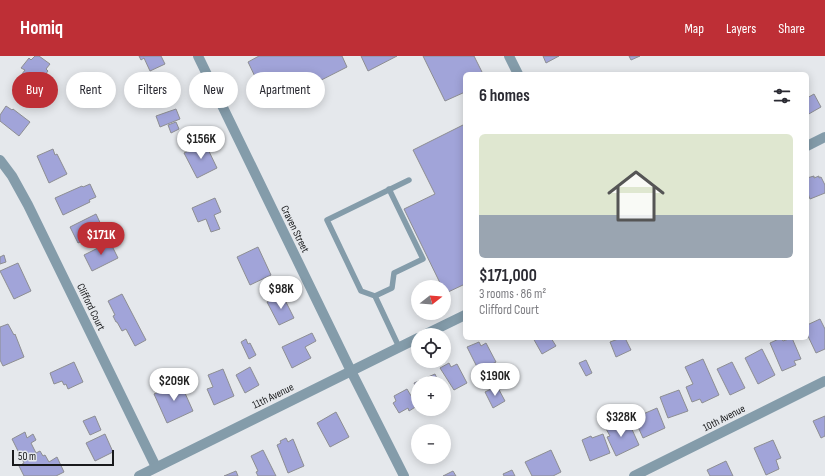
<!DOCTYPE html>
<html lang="en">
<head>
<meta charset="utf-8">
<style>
  body { margin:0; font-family:"Sofia Sans Condensed",sans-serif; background:#f2f2f3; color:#2b2b33; height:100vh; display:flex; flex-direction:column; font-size:15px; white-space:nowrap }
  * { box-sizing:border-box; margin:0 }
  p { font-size:13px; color:#7c7c81 }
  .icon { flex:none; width:22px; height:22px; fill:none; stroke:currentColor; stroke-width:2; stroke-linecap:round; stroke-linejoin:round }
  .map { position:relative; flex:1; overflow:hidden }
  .details { position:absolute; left:463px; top:16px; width:346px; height:268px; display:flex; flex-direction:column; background:#fff; border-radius:6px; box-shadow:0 2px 10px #0003 }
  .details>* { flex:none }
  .banner { position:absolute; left:12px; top:16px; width:380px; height:36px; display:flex; gap:8px }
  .needle { width:26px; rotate:73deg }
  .fabs { position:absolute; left:411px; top:224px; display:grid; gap:8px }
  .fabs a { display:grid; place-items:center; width:40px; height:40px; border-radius:50%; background:#fff; box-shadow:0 2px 10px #0003; font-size:20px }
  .scale { position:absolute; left:12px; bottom:10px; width:102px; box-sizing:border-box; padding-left:4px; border:2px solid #191a1c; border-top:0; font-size:11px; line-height:14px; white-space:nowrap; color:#191a1c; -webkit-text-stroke:3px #e5e8ec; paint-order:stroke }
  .price { position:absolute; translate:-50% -34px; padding:0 9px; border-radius:14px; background:#fff; color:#222; font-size:13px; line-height:26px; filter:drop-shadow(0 1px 2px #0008) }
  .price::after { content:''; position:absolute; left:50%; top:24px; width:12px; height:9px; margin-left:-6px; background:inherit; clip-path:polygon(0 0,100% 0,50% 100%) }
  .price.active { background:#be2f36; color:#fff }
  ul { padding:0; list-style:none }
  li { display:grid; align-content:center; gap:8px; height:212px; padding:0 16px }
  li span { display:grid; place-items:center; height:124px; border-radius:6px; color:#555 }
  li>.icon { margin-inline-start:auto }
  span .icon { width:72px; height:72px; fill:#fffc; stroke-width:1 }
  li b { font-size:17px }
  h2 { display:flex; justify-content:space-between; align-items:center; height:48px; padding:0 16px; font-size:17px }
  .chip { padding:0 14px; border-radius:18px; background:#fff; box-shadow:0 2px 10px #0003; font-size:14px; line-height:36px }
  .chip.active { background:#be2f36; color:#fff }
  header { display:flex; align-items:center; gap:24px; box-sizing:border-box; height:56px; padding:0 20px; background:#be2f36; color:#fff }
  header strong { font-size:19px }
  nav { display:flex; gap:22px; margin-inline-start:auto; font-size:14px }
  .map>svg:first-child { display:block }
</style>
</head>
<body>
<header>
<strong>Homiq</strong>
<nav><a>Map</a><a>Layers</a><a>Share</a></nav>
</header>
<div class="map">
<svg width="825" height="420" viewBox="0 0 825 420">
  <rect width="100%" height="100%" fill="#e5e8ec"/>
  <!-- building -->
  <g fill="#a1a4d9" stroke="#8d8e92">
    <polygon points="35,0 39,0 50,8 46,13 48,15 34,33 19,22 25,14 21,12 29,2 31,4"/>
    <polygon points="139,0 161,0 165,8 150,15 144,2 141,4"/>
    <polygon points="259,0 342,0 347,11 270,50 264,39 259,42 254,31 259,29 248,6"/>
    <polygon points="361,0 397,0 368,15"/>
    <polygon points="423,0 474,0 483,18 465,18 465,36 445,45"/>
    <polygon points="543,0 559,0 546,7"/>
    <polygon points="629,0 640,0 631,4"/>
    <polygon points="814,38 821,51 807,59 807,42"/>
    <polygon points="6,50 12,54 13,53 30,66 19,80 0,65 0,59"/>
    <polygon points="176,53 180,63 160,71 156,60"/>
    <polygon points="176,66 179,73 171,77 168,69"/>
    <polygon points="465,68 465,228 446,237 444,231 442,231 404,153 435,138 413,94"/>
    <polygon points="205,87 217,112 197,122 184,97"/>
    <polygon points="53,93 55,99 57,98 67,118 49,127 37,100"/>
    <polygon points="814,120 814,122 819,120 819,122 821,121 825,129 825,137 810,143 807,135 807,122"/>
    <polygon points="90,128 96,141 89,144 90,146 63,159 55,142 82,130 83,131"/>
    <polygon points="215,142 221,156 214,159 220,173 211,176 206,163 198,166 192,152"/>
    <polygon points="96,158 104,175 78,187 70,171"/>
    <polygon points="110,186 118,202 92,215 84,199"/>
    <polygon points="258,191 271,219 250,229 237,201"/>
    <polygon points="4,199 6,206 0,208 0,201"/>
    <polygon points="18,207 31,235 14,243 0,215"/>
    <polygon points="122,238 146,284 135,290 126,273 122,275 117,266 116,266 113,260 115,259 108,245"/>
    <polygon points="282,238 294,262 279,269 267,246"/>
    <polygon points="820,263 825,273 825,293 816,297 807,278 807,269"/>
    <polygon points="8,268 14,279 15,278 24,301 3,310 0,304 0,271"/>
    <polygon points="312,277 316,285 305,291 311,302 292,312 282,291"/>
    <polygon points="533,282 551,282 556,290 542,298"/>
    <polygon points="621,282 625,282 631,294 616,301 610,286"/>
    <polygon points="781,282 783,285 792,282 801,303 794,305 796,309 782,315 770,287"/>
    <polygon points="246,283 248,288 250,287 256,299 249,303 241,286"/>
    <polygon points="479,286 481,290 486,287 496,306 479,315 467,291"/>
    <polygon points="762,293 775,319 758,328 745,302"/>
    <polygon points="703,303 719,339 702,347 700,343 692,346 686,331 693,328 685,311"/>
    <polygon points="586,304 592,317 586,320 579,307"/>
    <polygon points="74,306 83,326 68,333 66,328 64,329 62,325 54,328 50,317"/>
    <polygon points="732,306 745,332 730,339 717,313"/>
    <polygon points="449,307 451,311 457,308 467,327 454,334 440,312"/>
    <polygon points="250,311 259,329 245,337 236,319"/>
    <polygon points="223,313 234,340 214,349 207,333 213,331 208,319"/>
    <polygon points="435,318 439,327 418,327 418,336 414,327"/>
    <polygon points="180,326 193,355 167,367 154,338"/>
    <polygon points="497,330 505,345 493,352 485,336"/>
    <polygon points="407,333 417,350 409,355 408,352 399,357 393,347 396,345 394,340"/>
    <polygon points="679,334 688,355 668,362 660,341"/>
    <polygon points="657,352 665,372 643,382 634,362"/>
    <polygon points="336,356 349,381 330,391 317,367"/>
    <polygon points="95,360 101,374 90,379 83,365"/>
    <polygon points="825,360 825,380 821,382 813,365"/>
    <polygon points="619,364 623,373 630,369 639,389 616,400 607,381 610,380 605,371"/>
    <polygon points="25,376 27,382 33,378 36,384 31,387 36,397 40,395 43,400 45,399 49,406 57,401 64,416 56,420 24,420 19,410 24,407 12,383"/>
    <polygon points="105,378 113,396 95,405 86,387"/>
    <polygon points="603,378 610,397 590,405 582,384 591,380 592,382"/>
    <polygon points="286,382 288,386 293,383 304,410 288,417 277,389 281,387 280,385"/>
    <polygon points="773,384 781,402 776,404 779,413 766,419 754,392"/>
    <polygon points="263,394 276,420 258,420 256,416 258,415 251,400"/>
    <polygon points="551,394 561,416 553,420 532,420 525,406"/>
    <polygon points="726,405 733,420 710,420 707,414"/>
    <polygon points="512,414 515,420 504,420 503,418"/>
    <polygon points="236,415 238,420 224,420"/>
    <polygon points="453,415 456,420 443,420"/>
  </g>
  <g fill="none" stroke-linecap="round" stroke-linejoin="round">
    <!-- service -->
    <g stroke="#849caa" stroke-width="5.5">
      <polyline points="375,240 392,232 394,217 423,203 389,133"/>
      <polyline points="399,291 375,240 361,235 327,164 409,124"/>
    </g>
    <!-- minor -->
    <g stroke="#849caa" stroke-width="10">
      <polyline points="198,0 351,315 404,420"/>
      <polyline points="509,0 518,18"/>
      <polyline points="807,90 825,81"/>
      <polyline points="0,104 12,120 28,149 156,411"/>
      <polyline points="424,279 465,259"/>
      <polyline points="139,420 418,282"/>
      <polyline points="634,420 825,325"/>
    </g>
  </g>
  <g text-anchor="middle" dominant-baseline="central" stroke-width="3" stroke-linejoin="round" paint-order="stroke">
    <!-- street labels -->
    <g font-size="11" fill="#191a1c" stroke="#e5e8ec">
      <text transform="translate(295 173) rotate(64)">Craven Street</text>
      <text transform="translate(91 251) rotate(64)">Clifford Court</text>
      <text transform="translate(273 340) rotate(-26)">11th Avenue</text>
      <text transform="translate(724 362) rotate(-27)">10th Avenue</text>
    </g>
  </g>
</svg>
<div class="fabs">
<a><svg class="needle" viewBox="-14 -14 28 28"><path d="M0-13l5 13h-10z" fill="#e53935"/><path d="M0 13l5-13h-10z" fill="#7c7c81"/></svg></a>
<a><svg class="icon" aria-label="locate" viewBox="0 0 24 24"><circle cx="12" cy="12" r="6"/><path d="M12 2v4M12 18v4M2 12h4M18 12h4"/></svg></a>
<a>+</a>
<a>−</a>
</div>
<div class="scale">50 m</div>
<b class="price" style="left:201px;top:104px">$156K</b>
<b class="price active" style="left:101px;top:200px">$171K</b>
<b class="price" style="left:281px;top:254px">$98K</b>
<b class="price" style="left:495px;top:341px">$190K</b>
<b class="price" style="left:174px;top:346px">$209K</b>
<b class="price" style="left:621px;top:382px">$328K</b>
<div class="banner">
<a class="chip active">Buy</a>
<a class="chip">Rent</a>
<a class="chip">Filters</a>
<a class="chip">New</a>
<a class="chip">Apartment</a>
</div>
<section class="details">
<h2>6 homes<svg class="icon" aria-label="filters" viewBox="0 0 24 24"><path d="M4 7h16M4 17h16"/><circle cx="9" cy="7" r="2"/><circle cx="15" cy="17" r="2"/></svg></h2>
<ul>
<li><span style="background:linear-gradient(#dfe7d0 65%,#9aa5b1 0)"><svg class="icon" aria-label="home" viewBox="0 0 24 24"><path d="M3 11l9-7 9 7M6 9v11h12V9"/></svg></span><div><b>$171,000</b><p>3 rooms · 86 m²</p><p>Clifford Court</p></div></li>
</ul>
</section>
</div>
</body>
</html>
